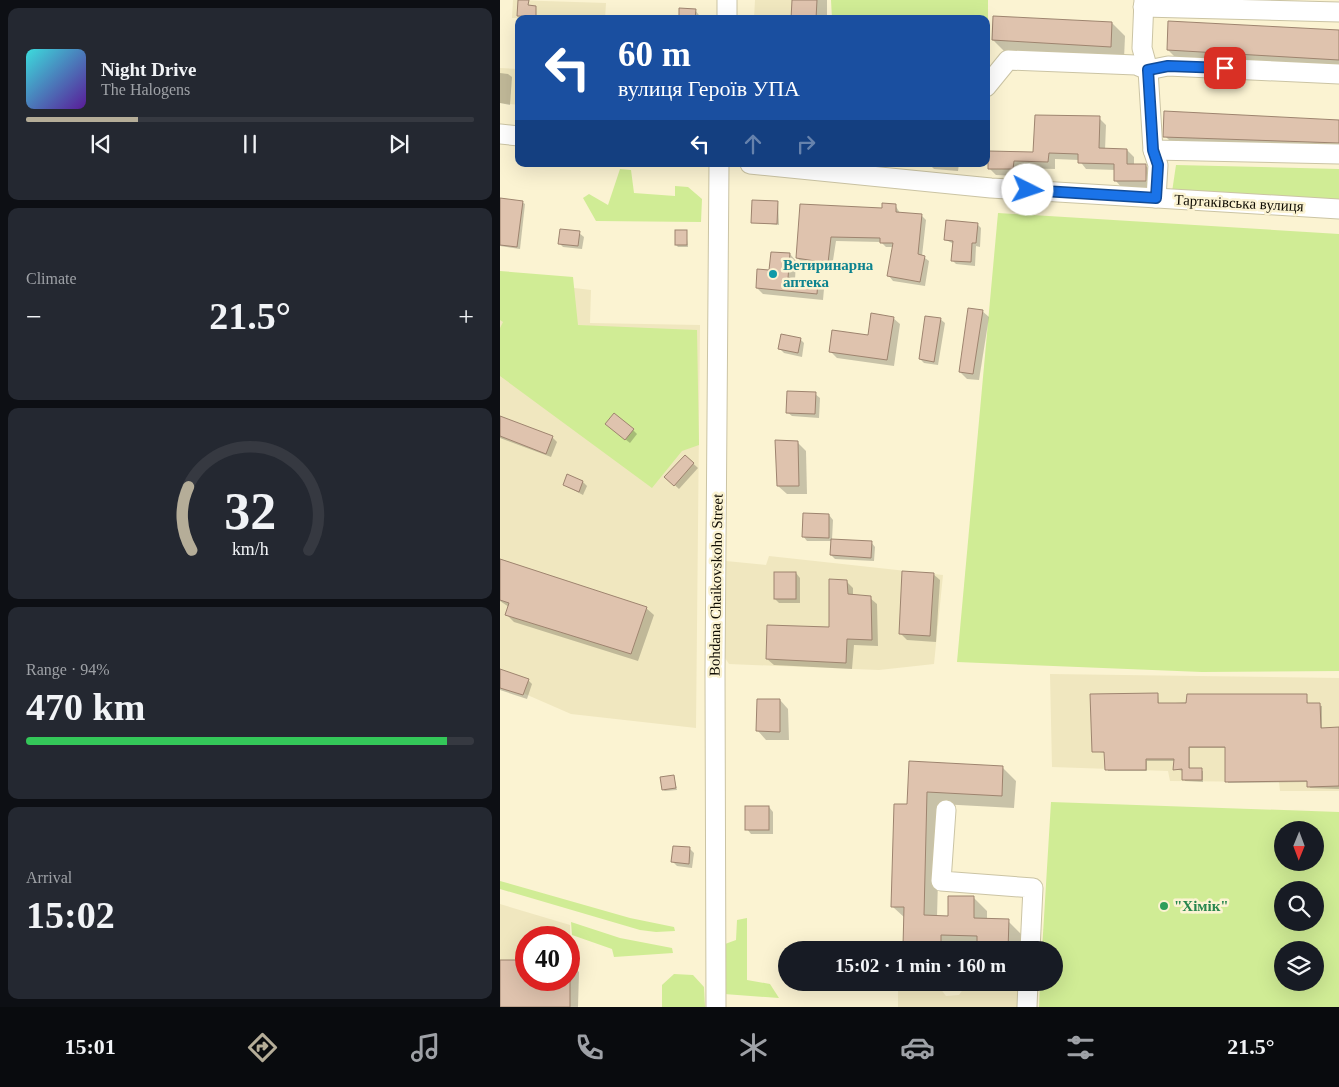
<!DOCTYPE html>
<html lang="en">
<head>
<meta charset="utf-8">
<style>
	body { margin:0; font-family:"Times New Roman",serif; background:#242831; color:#f1f3f6; height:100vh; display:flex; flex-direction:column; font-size:19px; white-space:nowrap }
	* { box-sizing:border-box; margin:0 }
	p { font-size:16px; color:#9ea1a6 }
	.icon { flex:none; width:28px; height:28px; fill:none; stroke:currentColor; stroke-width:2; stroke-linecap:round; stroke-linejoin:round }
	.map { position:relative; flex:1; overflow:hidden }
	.side { display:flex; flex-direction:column; gap:8px; padding:8px; background:#0d0f14; width:500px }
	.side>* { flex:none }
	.guide { position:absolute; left:15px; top:15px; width:475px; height:152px; border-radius:10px; box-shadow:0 5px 20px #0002; background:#1a4fa0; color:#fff; overflow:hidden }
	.needle { width:32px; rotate:181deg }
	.controls { position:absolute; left:774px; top:821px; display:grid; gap:10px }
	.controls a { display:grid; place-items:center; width:50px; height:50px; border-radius:50%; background:#171b24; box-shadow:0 5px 20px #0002; font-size:25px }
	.speed { position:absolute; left:15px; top:926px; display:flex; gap:10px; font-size:25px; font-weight:700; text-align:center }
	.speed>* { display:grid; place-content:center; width:65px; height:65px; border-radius:50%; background:#171b24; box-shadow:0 5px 20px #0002; line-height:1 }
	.speed .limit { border:8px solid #d22; background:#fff; color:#111 }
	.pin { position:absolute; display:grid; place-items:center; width:42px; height:42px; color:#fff; margin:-21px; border-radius:10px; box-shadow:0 2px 8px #0006 }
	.me { position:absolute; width:55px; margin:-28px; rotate:94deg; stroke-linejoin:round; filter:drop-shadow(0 0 4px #0008) }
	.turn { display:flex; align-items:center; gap:18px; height:105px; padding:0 20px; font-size:22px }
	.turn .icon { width:65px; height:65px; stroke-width:2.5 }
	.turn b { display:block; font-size:35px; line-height:42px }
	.lanes { display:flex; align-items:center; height:48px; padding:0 20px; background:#0003; justify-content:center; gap:25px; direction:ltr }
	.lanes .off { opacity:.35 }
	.big { font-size:38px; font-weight:800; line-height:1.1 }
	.side .widget { flex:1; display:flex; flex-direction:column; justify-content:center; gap:8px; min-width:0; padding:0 18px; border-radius:10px; background:#242831 }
	.side .dial { align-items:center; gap:0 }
	.dial svg { height:130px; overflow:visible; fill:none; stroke:#363941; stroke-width:7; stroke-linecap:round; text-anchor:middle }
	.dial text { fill:#f1f3f6; stroke:none }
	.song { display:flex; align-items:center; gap:15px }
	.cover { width:60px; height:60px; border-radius:8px; background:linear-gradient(135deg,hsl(180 70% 55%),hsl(270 70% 35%)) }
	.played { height:5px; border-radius:2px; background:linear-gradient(90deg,#b5ad98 25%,#363941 25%) }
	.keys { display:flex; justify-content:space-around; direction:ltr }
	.heat { display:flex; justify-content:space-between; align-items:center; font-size:28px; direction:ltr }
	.charge { height:8px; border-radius:4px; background:linear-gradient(90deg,#34c759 94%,#363941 0) }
	.trip { position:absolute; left:278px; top:941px; width:285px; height:50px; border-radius:25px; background:#171b24; box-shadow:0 5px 20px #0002; font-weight:800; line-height:50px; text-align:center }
	.tab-bar { display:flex; height:80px; justify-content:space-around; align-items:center; background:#090b0e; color:#9ea1a6 }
	.tab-bar .icon { width:35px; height:35px }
	.tab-bar .active { color:#b5ad98 }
	.tab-bar b { font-size:22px; color:#f1f3f6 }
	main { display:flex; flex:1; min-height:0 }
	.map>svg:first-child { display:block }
	.built { fill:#f0e7bf; fill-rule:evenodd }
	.green { fill:#d0ec95; fill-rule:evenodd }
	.shadow { fill:#0003 }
	.building { fill:#dfc3ae; stroke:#9e846f }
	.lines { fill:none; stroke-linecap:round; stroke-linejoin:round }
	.minor-casing { stroke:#cbc4a4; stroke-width:21 }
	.minor { stroke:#fff; stroke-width:19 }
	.route-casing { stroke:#114b97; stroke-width:12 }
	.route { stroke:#1a73e8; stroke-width:9 }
	.culture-dot { fill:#0f9aa8; stroke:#fbf3d2; stroke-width:2 }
	.leisure-dot { fill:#2e9e5b; stroke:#fbf3d2; stroke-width:2 }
	.labels { text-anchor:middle; stroke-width:5; stroke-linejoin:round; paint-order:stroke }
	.street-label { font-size:15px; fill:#0f0c03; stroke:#fbf3d2 }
	.culture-label { font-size:15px; font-weight:bold; fill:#0d838f; stroke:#fbf3d2; text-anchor:start }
	.leisure-label { font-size:15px; font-weight:bold; fill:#27864d; stroke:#fbf3d2; text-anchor:start }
</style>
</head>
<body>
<main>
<section class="side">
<div class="widget">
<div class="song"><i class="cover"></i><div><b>Night Drive</b><p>The Halogens</p></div></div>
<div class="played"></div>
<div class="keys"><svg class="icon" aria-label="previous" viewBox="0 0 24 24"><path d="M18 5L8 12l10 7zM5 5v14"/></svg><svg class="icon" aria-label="pause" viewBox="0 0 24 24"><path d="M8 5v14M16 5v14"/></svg><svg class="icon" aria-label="next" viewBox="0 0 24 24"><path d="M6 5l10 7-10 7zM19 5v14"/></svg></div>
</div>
<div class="widget"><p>Climate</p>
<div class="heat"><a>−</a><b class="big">21.5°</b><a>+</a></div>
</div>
<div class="widget dial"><svg viewBox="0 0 100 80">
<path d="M14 69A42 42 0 1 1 86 69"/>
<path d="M14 69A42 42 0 0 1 12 30" stroke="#b5ad98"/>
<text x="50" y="56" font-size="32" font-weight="700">32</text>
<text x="50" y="72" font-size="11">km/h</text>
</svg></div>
<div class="widget"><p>Range · 94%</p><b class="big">470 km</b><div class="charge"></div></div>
<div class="widget"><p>Arrival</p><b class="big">15:02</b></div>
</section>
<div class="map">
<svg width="839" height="1007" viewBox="0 0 839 1007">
	<rect width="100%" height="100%" fill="#fbf3d2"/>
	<g class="built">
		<polygon points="13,0 106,3 105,19 12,18"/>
		<polygon points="255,0 296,0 295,19 254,19"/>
		<polygon points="0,68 19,69 19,105 0,103"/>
		<polygon points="0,279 91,290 90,323 200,325 196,728 71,714 0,683"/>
		<polygon points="269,556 443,575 434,664 379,670 229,664 225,658 226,561 266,565"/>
		<polygon points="550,674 839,678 839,791 780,791 779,782 670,781 668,771 552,767"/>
		<path d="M0,904L70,925V1007H0ZM26,938H69V980H26Z"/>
		<polygon points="402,983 437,984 446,996 459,995 466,985 515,988 519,991 518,1007 398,1007 398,987"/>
	</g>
	<g class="green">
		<polygon points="331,0 488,0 488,24 486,25 486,19 332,19"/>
		<polygon points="676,165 839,169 839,202 672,192"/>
		<polygon points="120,169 131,170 134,193 175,196 175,186 188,187 202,199 201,222 96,221 83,198 89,194 108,205"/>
		<polygon points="498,213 839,234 839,671 702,672 457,662"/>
		<polygon points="0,271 73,277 78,325 197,330 199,445 182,451 152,488 0,376 0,328 3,322 0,320"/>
		<path d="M551,802L839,812V1007H539L540,983L554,982V950H542ZM782,830H815V862H782ZM782,890H815V922H782ZM782,950H815V982H782Z"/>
		<polygon points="0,881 130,918 174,927 175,931 156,932 140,930 0,889"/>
		<polygon points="247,918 247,980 270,984 279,998 224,994 225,944 236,940 237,920"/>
		<polygon points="71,922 120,938 172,948 173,953 114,957 112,949 72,935"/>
		<polygon points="174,974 193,975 204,987 205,1007 162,1007 162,985"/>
	</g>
	<g class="shadow">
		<polygon points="293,0 327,0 327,19 292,19"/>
		<polygon points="195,10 202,19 180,19"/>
		<polygon points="40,17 51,17 53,19 40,19"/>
		<polygon points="612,23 625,36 624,59 506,53 493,40"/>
		<polygon points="839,32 839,72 681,63 668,50"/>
		<polygon points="0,73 8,74 12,77 10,105 0,103"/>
		<polygon points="599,118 606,125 605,150 627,150 634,157 634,165 645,165 652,172 652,188 622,188 616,181 616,170 586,169 579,160 555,159 555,169 520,168 520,176 496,175 489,168 535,153"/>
		<polygon points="839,121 839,155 678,149 665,136"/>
		<polygon points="429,164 459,164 458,171 434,169"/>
		<polygon points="0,199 22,202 25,204 20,249 0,246"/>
		<polygon points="278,202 279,225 252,222"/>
		<polygon points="301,205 383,209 395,205 400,213 422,216 426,220 422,256 429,261 425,286 393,281 389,276 394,247 386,247 381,242 336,241 332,267 302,262 297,258"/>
		<polygon points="477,224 481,228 480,247 476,246 475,266 456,264 452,260 454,244 446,240"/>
		<polygon points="186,231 188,247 178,247 176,245"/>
		<polygon points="79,233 84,237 82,249 63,247 59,243"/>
		<polygon points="290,254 296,261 295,280 317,282 324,289 323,300 263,294 257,288 271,271"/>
		<polygon points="482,311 489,317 479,380 467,379 460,372"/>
		<polygon points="393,318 400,324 394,366 337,358 330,351 369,336"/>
		<polygon points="440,319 445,323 438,365 424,363 420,359"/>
		<polygon points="300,339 304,343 302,357 284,353 280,349"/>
		<polygon points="315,394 320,398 319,418 292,416 287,412"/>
		<polygon points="0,417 52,437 57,442 51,457 0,438"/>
		<polygon points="111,428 133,430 137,434 130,443"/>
		<polygon points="297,442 306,451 307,494 287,494 278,486"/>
		<polygon points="185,456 198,468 179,489 166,477"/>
		<polygon points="83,482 87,486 83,495 64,485"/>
		<polygon points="329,515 333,520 332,540 371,542 375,547 374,561 335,559 331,555 332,541 307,541 303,536"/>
		<polygon points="0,559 146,608 154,615 138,661 14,622 6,614 9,607 0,601"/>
		<polygon points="296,573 300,578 300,603 279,603 275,599"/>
		<polygon points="433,574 440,580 436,642 407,640 400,633"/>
		<polygon points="346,581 353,588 353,596 370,598 377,604 378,646 354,645 352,669 274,665 267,659 330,628"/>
		<polygon points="0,670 28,680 32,684 27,699 0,690"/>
		<polygon points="658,694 659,704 806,695 808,704 822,706 822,729 839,728 839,789 810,788 808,782 728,783 726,748 690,748 690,769 703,771 703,782 685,781 683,771 675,769 675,761 647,761 647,771 608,771 606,753 593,751"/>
		<polygon points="280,700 288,709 289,740 266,740 258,731"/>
		<polygon points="410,762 503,768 516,781 514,808 440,804 437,917 449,917 474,898 487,911 487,920 508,921 521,934 521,950 454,948 454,950 408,950 404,946 405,918 393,907 408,806"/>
		<polygon points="174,776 177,790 165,791 163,790"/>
		<polygon points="269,807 273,812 273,834 251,834 247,829"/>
		<polygon points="190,849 194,853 192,868 177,866 173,862"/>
		<polygon points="326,942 348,942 355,950 325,950"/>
		<polygon points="0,961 26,962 26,980 69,980 70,963 79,972 78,1007 0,1007"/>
		<polygon points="354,982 354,990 332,989 325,983"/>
	</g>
	<g class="building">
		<polygon points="18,0 29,0 28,5 36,6 36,17 17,16"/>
		<polygon points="292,0 317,0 316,19 291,19"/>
		<polygon points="179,8 196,9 195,19 179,19"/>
		<polygon points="493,16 612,22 611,47 492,40"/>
		<polygon points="668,21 839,30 839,60 667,50"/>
		<polygon points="664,111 839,120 839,143 663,137"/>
		<polygon points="535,115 600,116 599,148 627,149 627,164 646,164 646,181 614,181 614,164 578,163 578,154 549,153 548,162 514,161 513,169 488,169 488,151 533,152"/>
		<polygon points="0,198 23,201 17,247 0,245"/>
		<polygon points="252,200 278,201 277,224 251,223"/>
		<polygon points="382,203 396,204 396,212 422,214 418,254 425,256 420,282 387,276 393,243 380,243 380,238 331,237 328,263 296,258 300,204 382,208"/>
		<polygon points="446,220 478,223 476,243 472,243 471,262 451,261 453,241 444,240"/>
		<polygon points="60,229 80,231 78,246 58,244"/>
		<rect x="175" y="230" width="12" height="15"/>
		<polygon points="271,252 290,253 288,278 318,281 317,294 256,288 257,269 269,270"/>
		<polygon points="468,308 483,310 473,374 459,372"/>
		<polygon points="371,313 394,317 387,360 329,352 332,330 368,335"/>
		<polygon points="425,316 441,318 434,362 419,359"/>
		<polygon points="281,334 301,338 298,353 278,349"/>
		<polygon points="287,391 316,392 315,414 286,413"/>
		<polygon points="114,413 134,429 125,440 105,424"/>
		<polygon points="0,416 53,436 46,454 0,436"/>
		<polygon points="275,440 298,441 299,486 277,486"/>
		<polygon points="185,455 194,463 174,486 164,477"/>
		<polygon points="67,474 83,481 79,492 63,485"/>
		<polygon points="303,513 329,514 329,538 302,537"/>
		<polygon points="331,539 372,541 371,558 330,555"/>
		<polygon points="0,559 147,607 131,654 5,615 9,603 0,600"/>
		<polygon points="402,571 434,573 430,636 399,634"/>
		<rect x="274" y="572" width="22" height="27"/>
		<polygon points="329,579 347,580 348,594 371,596 372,640 347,639 346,663 266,659 267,625 329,627"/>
		<polygon points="0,669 29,679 23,695 0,688"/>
		<polygon points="658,693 658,703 686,703 687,694 807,694 807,703 820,703 821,728 839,727 839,786 807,787 807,781 725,782 725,747 689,747 689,768 702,768 702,780 682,780 682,769 673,770 674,759 646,759 646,770 605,770 604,752 592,752 590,694"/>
		<polygon points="257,699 280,699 280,732 256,731"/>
		<polygon points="409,761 503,766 502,796 427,792 424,915 448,916 448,896 474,896 474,918 509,919 508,950 477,950 477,936 441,935 441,947 403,946 404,907 391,907 394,804 407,804"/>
		<polygon points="174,775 176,788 162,790 160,777"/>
		<rect x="245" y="806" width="24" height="24"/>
		<polygon points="173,846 190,847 189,864 171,862"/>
		<polygon points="0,960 26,960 26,980 70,980 70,1007 0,1007"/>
	</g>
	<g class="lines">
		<defs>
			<g id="minor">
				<polyline points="644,0 642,48 648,70 653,150 658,165 656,198"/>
				<polyline points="643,7 839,12"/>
				<polyline points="227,19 227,0"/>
				<polyline points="486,87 508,60 636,65 648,70 668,66 839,74"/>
				<polyline points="0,134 19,136"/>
				<polyline points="653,150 839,154"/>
				<polyline points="250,164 491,188 839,209"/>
				<polyline points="446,810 441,881 533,888 530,950"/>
				<polyline points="216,1007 215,672 219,164"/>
				<polyline points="527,1007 528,982"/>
			</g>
		</defs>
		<use href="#minor" class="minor-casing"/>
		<use href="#minor" class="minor"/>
	</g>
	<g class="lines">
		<defs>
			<polyline id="route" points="528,190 656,198 658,165 653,150 648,70 668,66 725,68"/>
		</defs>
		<use href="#route" class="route-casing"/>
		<use href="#route" class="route"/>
	</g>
	<circle class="culture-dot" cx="273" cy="274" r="5"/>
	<circle class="leisure-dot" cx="664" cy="906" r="5"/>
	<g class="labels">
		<g class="street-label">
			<text transform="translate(739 203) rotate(3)" y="5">Тартаківська вулиця</text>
			<text transform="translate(216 585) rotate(-89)" y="5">Bohdana Chaikovskoho Street</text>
		</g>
		<g class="culture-label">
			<text x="283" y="270">Ветиринарна<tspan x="283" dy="17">аптека</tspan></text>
		</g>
		<g class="leisure-label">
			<text x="674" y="911">"Хімік"</text>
		</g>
	</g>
</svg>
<div class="controls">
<a><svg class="needle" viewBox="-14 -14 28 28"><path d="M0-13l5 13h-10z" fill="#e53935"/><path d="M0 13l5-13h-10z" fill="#9ea1a6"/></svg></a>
<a><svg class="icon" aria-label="search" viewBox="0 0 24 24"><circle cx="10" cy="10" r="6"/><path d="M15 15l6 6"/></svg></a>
<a><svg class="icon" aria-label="layers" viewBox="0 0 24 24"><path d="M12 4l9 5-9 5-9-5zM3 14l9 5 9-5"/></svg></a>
</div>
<div class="speed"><div class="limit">40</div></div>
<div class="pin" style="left:725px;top:68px;background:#d93025"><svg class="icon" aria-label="arrive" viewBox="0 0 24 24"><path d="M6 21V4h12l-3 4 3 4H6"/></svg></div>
<svg class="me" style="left:528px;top:190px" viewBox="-20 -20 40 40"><circle r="19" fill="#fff"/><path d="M0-13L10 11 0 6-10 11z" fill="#1a73e8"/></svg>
<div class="trip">15:02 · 1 min · 160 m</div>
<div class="guide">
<div class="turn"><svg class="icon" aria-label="left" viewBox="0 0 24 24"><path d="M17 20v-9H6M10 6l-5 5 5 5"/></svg><div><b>60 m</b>вулиця Героїв УПА</div></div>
<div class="lanes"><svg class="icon" aria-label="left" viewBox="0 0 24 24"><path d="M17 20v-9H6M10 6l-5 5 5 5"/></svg><svg class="icon off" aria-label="ahead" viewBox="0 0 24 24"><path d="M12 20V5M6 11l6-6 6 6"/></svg><svg class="icon off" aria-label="right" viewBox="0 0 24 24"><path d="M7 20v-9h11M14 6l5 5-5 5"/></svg></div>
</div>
</div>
</main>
<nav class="tab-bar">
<b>15:01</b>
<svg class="icon active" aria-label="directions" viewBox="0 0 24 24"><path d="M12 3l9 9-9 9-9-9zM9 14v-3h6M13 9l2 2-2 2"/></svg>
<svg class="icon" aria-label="music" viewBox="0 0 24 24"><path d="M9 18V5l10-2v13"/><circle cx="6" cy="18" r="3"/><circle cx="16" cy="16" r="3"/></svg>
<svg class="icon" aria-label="phone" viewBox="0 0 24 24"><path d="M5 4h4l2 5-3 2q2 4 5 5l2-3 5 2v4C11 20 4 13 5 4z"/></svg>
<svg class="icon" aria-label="climate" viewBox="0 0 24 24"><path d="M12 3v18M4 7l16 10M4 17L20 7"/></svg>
<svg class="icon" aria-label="car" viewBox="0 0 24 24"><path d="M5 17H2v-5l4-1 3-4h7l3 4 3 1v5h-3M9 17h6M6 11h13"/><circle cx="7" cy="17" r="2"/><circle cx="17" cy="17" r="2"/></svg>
<svg class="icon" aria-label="filters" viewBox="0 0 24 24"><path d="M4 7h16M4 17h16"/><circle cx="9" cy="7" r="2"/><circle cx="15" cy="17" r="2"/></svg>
<b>21.5°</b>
</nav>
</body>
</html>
